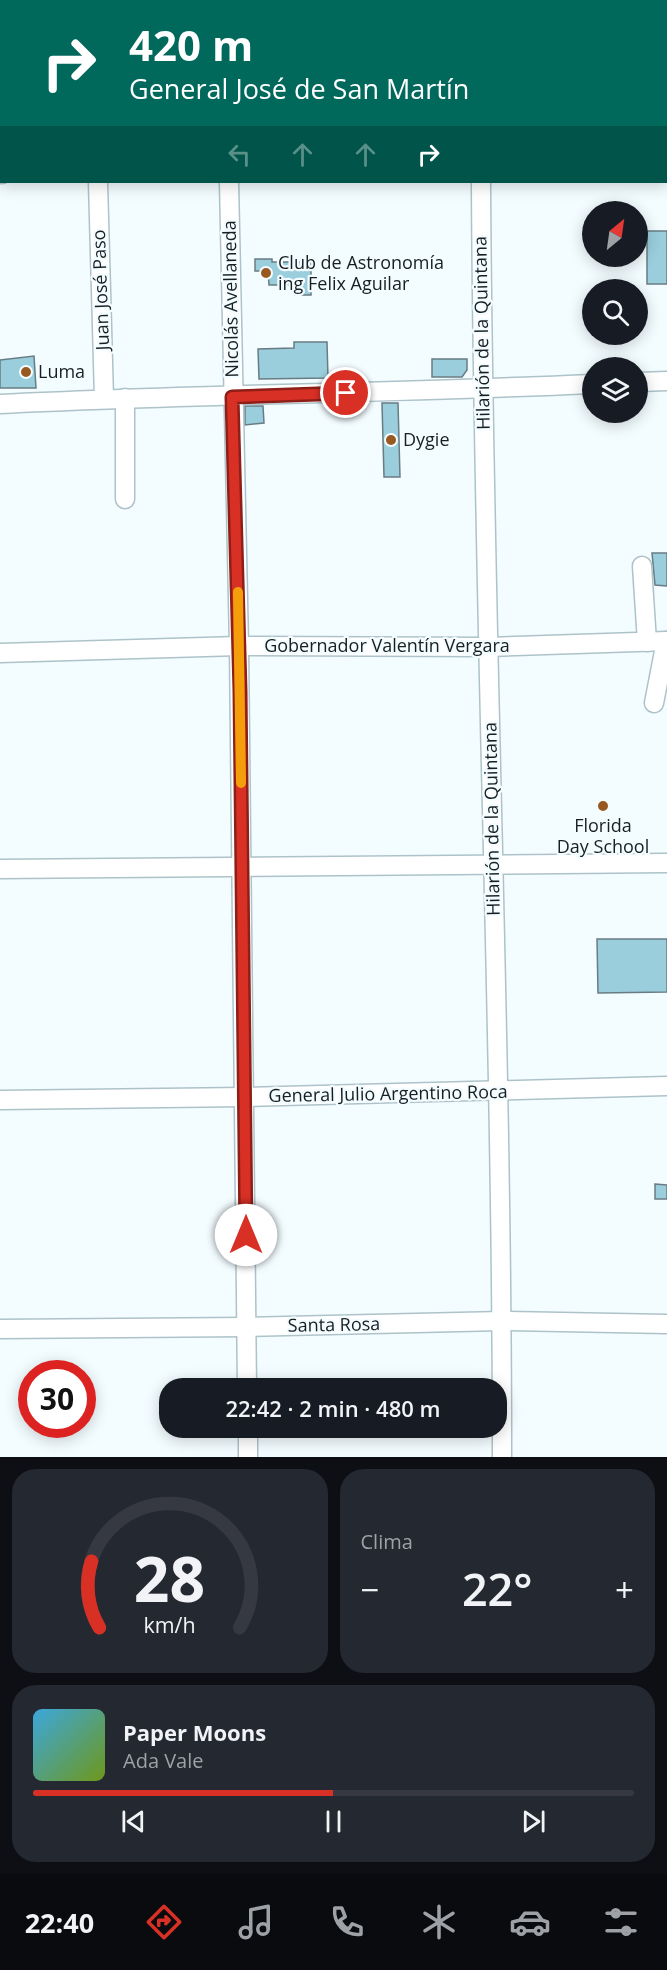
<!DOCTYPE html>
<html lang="es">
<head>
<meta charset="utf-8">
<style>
	body { margin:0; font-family:"Open Sans",sans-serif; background:#242831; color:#f1f3f6; height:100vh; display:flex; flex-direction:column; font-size:22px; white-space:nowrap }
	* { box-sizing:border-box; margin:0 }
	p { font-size:20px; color:#9ea1a6 }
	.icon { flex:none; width:33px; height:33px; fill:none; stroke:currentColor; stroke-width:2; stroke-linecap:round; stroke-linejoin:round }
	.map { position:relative; height:1457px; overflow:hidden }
	.sheet { display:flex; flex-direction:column; gap:12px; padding:12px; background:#0d0f14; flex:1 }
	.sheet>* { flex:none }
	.top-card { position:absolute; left:0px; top:0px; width:668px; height:183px; box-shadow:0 3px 15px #0003; background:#00695c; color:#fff; overflow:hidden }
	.needle { width:39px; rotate:29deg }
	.buttons { position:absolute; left:582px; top:201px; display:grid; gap:12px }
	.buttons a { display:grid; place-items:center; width:66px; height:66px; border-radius:50%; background:#171b24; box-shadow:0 3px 15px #0003; font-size:30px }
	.speed { position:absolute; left:18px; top:1360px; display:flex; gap:12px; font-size:30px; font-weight:700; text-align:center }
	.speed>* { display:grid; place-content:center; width:78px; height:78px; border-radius:50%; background:#171b24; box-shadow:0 3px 15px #0003; line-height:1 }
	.speed .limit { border:9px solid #d22; background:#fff; color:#111 }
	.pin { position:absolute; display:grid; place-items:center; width:51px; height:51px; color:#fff; margin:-26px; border:3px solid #fff; border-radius:50%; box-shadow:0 2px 6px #0007 }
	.me { position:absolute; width:66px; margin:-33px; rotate:0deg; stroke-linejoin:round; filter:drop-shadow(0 0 4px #0008) }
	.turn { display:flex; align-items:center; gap:21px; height:126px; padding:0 30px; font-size:27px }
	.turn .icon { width:78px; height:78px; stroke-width:2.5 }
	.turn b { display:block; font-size:42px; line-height:51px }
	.lanes { display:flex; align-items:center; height:57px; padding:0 30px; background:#0003; justify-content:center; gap:30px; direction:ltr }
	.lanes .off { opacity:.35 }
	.big { font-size:45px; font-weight:600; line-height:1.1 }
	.sheet .card { flex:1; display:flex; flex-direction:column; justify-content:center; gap:9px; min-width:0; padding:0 21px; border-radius:24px; background:#242831 }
	.sheet .dial { align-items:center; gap:0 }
	.dial svg { height:156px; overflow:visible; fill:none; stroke:#363941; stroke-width:7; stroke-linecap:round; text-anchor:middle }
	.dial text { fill:#f1f3f6; stroke:none }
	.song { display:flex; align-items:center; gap:18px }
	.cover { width:72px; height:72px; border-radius:9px; background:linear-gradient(135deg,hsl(200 70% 55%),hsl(80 70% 35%)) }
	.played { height:6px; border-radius:3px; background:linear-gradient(90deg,#d93025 50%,#363941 50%) }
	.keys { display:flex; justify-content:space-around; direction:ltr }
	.heat { display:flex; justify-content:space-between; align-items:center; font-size:33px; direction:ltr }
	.sheet .tiles { flex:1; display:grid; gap:12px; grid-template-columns:1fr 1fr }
	.card:last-child { grid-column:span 2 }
	.trip { position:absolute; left:159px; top:1378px; width:348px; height:60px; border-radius:24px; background:#171b24; box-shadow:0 3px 15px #0003; font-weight:600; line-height:60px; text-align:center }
	.tab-bar { display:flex; height:96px; justify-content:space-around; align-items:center; background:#090b0e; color:#9ea1a6 }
	.tab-bar .icon { width:42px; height:42px }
	.tab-bar .current { color:#d93025 }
	.tab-bar b { font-size:27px; color:#f1f3f6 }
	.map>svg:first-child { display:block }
	.building { fill:#9acedd; stroke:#687c83; stroke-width:1.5 }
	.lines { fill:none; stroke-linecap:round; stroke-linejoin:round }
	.minor-casing { stroke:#adc3c9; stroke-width:21 }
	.minor { stroke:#fff; stroke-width:18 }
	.route-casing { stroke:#8d1f18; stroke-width:15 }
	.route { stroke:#d93025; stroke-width:10 }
	.slow { stroke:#f59e0b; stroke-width:10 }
	.poi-dot { fill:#985920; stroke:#f3fcff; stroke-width:2 }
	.labels { text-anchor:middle; stroke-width:4.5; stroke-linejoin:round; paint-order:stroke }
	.poi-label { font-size:18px; fill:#171f22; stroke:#f3fcff; text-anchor:start }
	.street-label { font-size:18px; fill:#171f22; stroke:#f3fcff }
</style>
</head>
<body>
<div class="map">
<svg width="667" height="1457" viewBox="0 0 667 1457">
	<rect width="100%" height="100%" fill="#f3fcff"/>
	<g class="building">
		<rect x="647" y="231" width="20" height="53"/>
		<polygon points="255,259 272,259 272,262 311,262 311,295 295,295 295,285 269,285 268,271 255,271"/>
		<polygon points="294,342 327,342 328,378 259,379 258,349 294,348"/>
		<polygon points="34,356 36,388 0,388 0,360"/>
		<polygon points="432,359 467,359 467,370 462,377 432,377"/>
		<polygon points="382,403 398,403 400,477 384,477"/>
		<polygon points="245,406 263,406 264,423 245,425"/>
		<polygon points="652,553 667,553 667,586 655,585"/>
		<polygon points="597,939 667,939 667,992 598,993"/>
		<polygon points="655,1184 667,1185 667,1199 655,1199"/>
	</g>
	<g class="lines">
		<defs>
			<g id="minor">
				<polyline points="225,0 225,2"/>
				<polyline points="481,0 481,2"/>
				<polyline points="613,0 614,2"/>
				<polyline points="650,2 651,0"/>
				<polyline points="666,152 667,152"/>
				<polyline points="0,174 2,174"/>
				<polyline points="98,182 104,399"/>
				<polyline points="229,182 239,646 247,1389"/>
				<path d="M481,182C483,607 502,1032 502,1457"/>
				<polyline points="638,382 667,381"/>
				<path d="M0,404C197,394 395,393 592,384"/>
				<polyline points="125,499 125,398"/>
				<polyline points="642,566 647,642"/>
				<polyline points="0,653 239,646 488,647 667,641"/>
				<polyline points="654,703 666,641"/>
				<polyline points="0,869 667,863"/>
				<polyline points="0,1100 244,1097 667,1086"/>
				<polyline points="0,1329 246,1327 502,1321 667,1324"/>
				<polyline points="248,1428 248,1457"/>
			</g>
		</defs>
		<use href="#minor" class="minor-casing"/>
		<use href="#minor" class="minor"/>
	</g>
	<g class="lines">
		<defs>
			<polyline id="route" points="246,1235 240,691 232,397 346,393"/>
		</defs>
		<use href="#route" class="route-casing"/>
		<use href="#route" class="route"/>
		<polyline class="slow" points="238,592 241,783"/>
	</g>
	<g class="poi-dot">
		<circle cx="266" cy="273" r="6"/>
		<circle cx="26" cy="372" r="6"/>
		<circle cx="391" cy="440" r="6"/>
		<circle cx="603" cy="806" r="6"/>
	</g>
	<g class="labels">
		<g class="poi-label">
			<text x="278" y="269">Club de Astronomía<tspan x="278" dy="21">ing Felix Aguilar</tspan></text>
			<text x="38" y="378">Luma</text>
			<text x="403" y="446">Dygie</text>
			<text x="603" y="832" text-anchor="middle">Florida<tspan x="603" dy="21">Day School</tspan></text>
		</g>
		<g class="street-label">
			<text transform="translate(101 290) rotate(-92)" y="6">Juan José Paso</text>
			<text transform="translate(231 299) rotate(-91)" y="6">Nicolás Avellaneda</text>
			<text transform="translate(482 333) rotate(-91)" y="6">Hilarión de la Quintana</text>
			<text x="387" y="652">Gobernador Valentín Vergara</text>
			<text transform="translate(492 819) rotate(-91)" y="6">Hilarión de la Quintana</text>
			<text transform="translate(388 1094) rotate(-1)" y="6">General Julio Argentino Roca</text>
			<text transform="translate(334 1325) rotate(-1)" y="6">Santa Rosa</text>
		</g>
	</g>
</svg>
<div class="buttons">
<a><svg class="needle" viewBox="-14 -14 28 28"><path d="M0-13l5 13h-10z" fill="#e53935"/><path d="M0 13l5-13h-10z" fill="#9ea1a6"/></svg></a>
<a><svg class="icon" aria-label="search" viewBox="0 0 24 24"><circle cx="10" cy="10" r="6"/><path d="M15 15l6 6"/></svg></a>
<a><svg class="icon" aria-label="layers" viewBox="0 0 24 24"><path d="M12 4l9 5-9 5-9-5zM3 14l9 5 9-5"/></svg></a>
</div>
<div class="speed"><div class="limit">30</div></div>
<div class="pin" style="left:346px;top:393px;background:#d93025"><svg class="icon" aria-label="arrive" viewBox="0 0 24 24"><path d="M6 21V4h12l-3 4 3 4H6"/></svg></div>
<svg class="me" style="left:246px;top:1235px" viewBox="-20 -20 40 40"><circle r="19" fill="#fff"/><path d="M0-13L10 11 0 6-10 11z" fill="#d93025"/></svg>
<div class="trip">22:42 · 2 min · 480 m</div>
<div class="top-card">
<div class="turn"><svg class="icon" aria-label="right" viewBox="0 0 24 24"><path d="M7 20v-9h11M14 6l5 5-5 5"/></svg><div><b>420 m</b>General José de San Martín</div></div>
<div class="lanes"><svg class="icon off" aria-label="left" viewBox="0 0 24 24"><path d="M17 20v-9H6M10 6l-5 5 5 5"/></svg><svg class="icon off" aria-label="ahead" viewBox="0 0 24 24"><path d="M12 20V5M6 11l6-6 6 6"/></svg><svg class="icon off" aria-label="ahead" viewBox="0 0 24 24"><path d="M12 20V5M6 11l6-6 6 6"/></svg><svg class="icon" aria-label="right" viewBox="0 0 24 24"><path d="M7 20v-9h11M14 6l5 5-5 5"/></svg></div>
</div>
</div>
<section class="sheet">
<div class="tiles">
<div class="card dial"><svg viewBox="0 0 100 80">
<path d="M14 69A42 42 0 1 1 86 69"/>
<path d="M14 69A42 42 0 0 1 10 35" stroke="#d93025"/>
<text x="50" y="56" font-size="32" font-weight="700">28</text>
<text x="50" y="72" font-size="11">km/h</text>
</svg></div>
<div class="card"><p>Clima</p>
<div class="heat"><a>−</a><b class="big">22°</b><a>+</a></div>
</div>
<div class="card">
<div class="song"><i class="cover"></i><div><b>Paper Moons</b><p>Ada Vale</p></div></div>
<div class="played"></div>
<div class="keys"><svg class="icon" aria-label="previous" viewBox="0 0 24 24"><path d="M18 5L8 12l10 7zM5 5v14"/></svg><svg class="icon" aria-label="pause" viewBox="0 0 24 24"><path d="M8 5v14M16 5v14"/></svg><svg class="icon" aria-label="next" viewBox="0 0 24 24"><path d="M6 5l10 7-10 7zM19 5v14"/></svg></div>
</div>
</div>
</section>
<nav class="tab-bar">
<b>22:40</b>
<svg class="icon current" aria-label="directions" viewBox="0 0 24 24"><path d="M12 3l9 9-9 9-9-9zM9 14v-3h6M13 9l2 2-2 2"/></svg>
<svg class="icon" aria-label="music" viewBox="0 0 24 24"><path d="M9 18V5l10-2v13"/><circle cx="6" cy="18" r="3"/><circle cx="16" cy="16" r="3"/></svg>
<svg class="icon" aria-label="phone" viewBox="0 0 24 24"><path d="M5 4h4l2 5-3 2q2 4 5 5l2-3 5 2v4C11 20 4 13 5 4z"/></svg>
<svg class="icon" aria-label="climate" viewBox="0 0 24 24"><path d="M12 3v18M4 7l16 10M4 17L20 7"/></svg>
<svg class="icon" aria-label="car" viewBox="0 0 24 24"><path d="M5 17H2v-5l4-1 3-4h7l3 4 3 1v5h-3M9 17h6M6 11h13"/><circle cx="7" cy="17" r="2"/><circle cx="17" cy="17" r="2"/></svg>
<svg class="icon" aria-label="filters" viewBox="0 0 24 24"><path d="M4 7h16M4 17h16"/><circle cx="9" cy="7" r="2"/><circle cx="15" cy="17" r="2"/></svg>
</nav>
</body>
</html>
